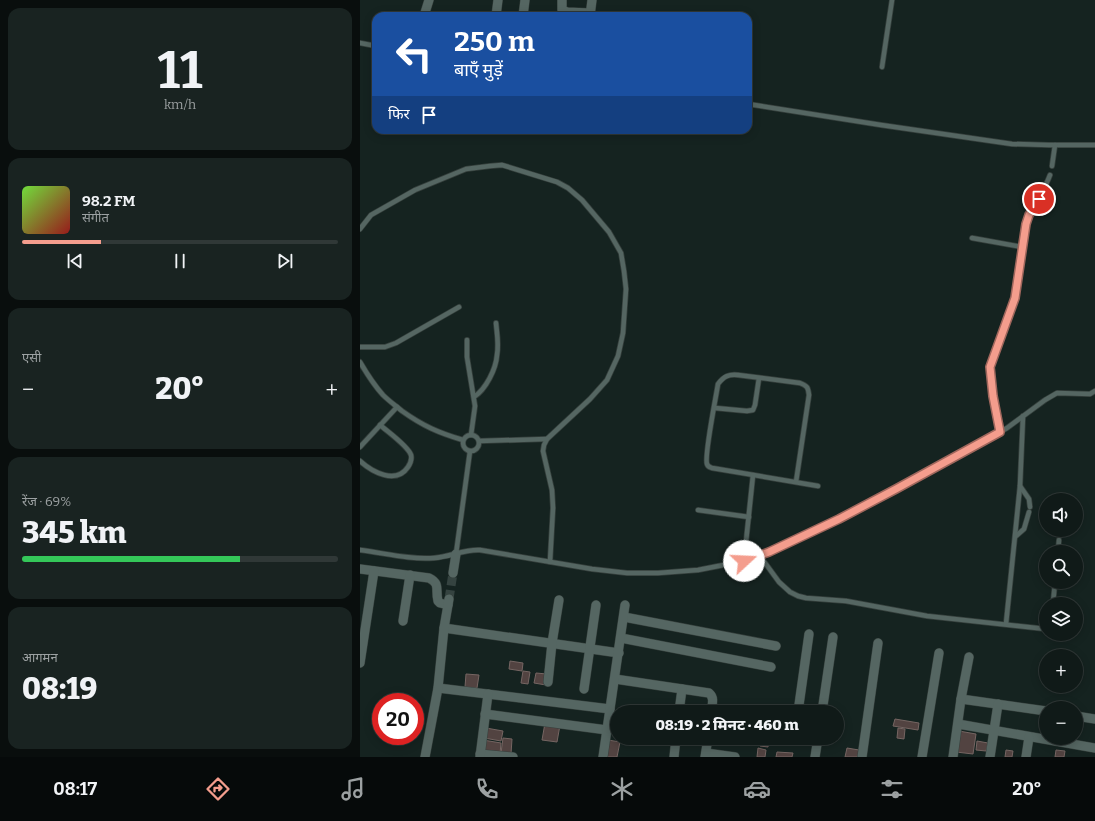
<!DOCTYPE html>
<html lang="hi">
<head>
<meta charset="utf-8">
<style>
	body { margin:0; font-family:Bitter,"Noto Sans Devanagari",serif; background:#192321; color:#f1f3f6; height:100vh; display:flex; flex-direction:column; font-size:15px; white-space:nowrap }
	* { box-sizing:border-box; margin:0 }
	p { font-size:13px; color:#9ca1a2 }
	.icon { flex:none; width:22px; height:22px; fill:none; stroke:currentColor; stroke-width:2; stroke-linecap:round; stroke-linejoin:round }
	.map { position:relative; flex:1; overflow:hidden }
	.sheet { display:flex; flex-direction:column; gap:8px; padding:8px; background:#090e0d; width:360px }
	.sheet>* { flex:none }
	.guide { position:absolute; left:12px; top:12px; width:380px; height:122px; border-radius:12px; box-shadow:0 2px 10px #0003,0 0 0 1px #303837; background:#1a4fa0; color:#fff; overflow:hidden }
	.fabs { position:absolute; left:679px; top:493px; display:grid; gap:8px }
	.fabs a { display:grid; place-items:center; width:44px; height:44px; border-radius:50%; background:#101a18; box-shadow:0 2px 10px #0003,0 0 0 1px #303837; font-size:20px }
	.speed { position:absolute; left:12px; top:693px; display:flex; gap:8px; font-size:20px; font-weight:700; text-align:center }
	.speed>* { display:grid; place-content:center; width:52px; height:52px; border-radius:50%; background:#101a18; box-shadow:0 2px 10px #0003,0 0 0 1px #303837; line-height:1 }
	.speed .limit { border:6px solid #d22; background:#fff; color:#111 }
	.pin { position:absolute; display:grid; place-items:center; width:34px; height:34px; color:#fff; margin:-17px; border:2px solid #fff; border-radius:50%; box-shadow:0 1px 4px #0007 }
	.me { position:absolute; width:44px; margin:-22px; rotate:70deg; stroke-linejoin:round; filter:drop-shadow(0 0 3px #0008) }
	.turn { display:flex; align-items:center; gap:14px; height:84px; padding:0 16px; font-size:18px }
	.turn .icon { width:52px; height:52px; stroke-width:2.5 }
	.turn b { display:block; font-size:28px; line-height:34px }
	.then { display:flex; align-items:center; height:38px; padding:0 16px; background:#0003; gap:8px; font-size:15px }
	.big { font-size:30px; font-weight:800; line-height:1.1 }
	.sheet .tile { flex:1; display:flex; flex-direction:column; justify-content:center; gap:6px; min-width:0; padding:0 14px; border-radius:12px; background:#192321 }
	.sheet .dial { align-items:center; gap:0 }
	.dial b { font-size:52px; line-height:1 }
	.song { display:flex; align-items:center; gap:12px }
	.cover { width:48px; height:48px; border-radius:6px; background:linear-gradient(135deg,hsl(100 70% 55%),hsl(0 70% 35%)) }
	.played { height:4px; border-radius:2px; background:linear-gradient(90deg,#f49d8d 25%,#303837 25%) }
	.keys { display:flex; justify-content:space-around; direction:ltr }
	.heat { display:flex; justify-content:space-between; align-items:center; font-size:22px; direction:ltr }
	.charge { height:6px; border-radius:3px; background:linear-gradient(90deg,#34c759 69%,#303837 0) }
	.trip { position:absolute; left:250px; top:705px; width:234px; height:40px; border-radius:20px; background:#101a18; box-shadow:0 2px 10px #0003,0 0 0 1px #303837; font-weight:800; line-height:40px; text-align:center }
	.menu { display:flex; height:64px; justify-content:space-around; align-items:center; background:#060a0a; color:#9ca1a2 }
	.menu .icon { width:28px; height:28px }
	.menu .selected { color:#f49d8d }
	.menu b { font-size:18px; color:#f1f3f6 }
	main { display:flex; flex:1; min-height:0 }
	.map>svg:first-child { display:block }
	.building { fill:#524341; stroke:#756562 }
	.lines { fill:none; stroke-linecap:round; stroke-linejoin:round }
	.minor-tunnel { stroke:#354340; stroke-width:9; stroke-dasharray:9 4.5; stroke-linecap:butt }
	.service-casing { stroke:#36403d; stroke-width:6 }
	.minor-casing { stroke:#36403d; stroke-width:10 }
	.service { stroke:#556662; stroke-width:4.5 }
	.minor { stroke:#556662; stroke-width:9 }
	.route-casing { stroke:#9f665c; stroke-width:10 }
	.route { stroke:#f49d8d; stroke-width:7 }
</style>
</head>
<body>
<main>
<section class="sheet">
<div class="tile dial"><b>11</b><p>km/h</p></div>
<div class="tile">
<div class="song"><i class="cover"></i><div><b>98.2 FM</b><p>संगीत</p></div></div>
<div class="played"></div>
<div class="keys"><svg class="icon" aria-label="previous" viewBox="0 0 24 24"><path d="M18 5L8 12l10 7zM5 5v14"/></svg><svg class="icon" aria-label="pause" viewBox="0 0 24 24"><path d="M8 5v14M16 5v14"/></svg><svg class="icon" aria-label="next" viewBox="0 0 24 24"><path d="M6 5l10 7-10 7zM19 5v14"/></svg></div>
</div>
<div class="tile"><p>एसी</p>
<div class="heat"><a>−</a><b class="big">20°</b><a>+</a></div>
</div>
<div class="tile"><p>रेंज · 69%</p><b class="big">345 km</b><div class="charge"></div></div>
<div class="tile"><p>आगमन</p><b class="big">08:19</b></div>
</section>
<div class="map">
<svg width="735" height="757" viewBox="0 0 735 757">
	<rect width="100%" height="100%" fill="#152320"/>
	<g class="building">
		<polygon points="150,661 163,663 162,671 149,669"/>
		<polygon points="163,671 170,672 168,684 161,683"/>
		<polygon points="176,673 187,674 186,685 174,683"/>
		<polygon points="106,674 119,675 117,688 105,687"/>
		<polygon points="362,705 379,707 378,712 361,712"/>
		<polygon points="535,719 559,723 558,730 533,726"/>
		<polygon points="185,723 200,725 197,742 182,740"/>
		<polygon points="126,728 143,731 141,741 124,738"/>
		<polygon points="538,728 545,729 544,739 537,738"/>
		<polygon points="599,731 616,734 613,754 596,752"/>
		<polygon points="143,738 152,739 151,754 141,753"/>
		<polygon points="351,738 362,738 361,745 351,743"/>
		<polygon points="384,738 392,738 391,745 383,744"/>
		<polygon points="401,738 409,738 408,747 400,746"/>
		<polygon points="123,740 141,743 140,754 121,750"/>
		<polygon points="248,740 260,742 257,757 245,757"/>
		<polygon points="617,741 628,743 626,751 616,750"/>
		<polygon points="398,748 406,750 405,757 397,757"/>
		<polygon points="487,748 499,750 498,757 485,757"/>
		<polygon points="646,750 653,751 652,757 645,757"/>
		<polygon points="696,750 705,751 704,757 695,757"/>
		<polygon points="417,752 433,753 432,757 416,757"/>
	</g>
	<g class="lines">
		<polyline class="minor-tunnel" points="89,599 93,573"/>
		<defs>
			<g id="service">
				<polyline points="0,43 16,46"/>
				<polyline points="522,67 532,0"/>
				<polyline points="388,104 521,125 652,144 689,145 735,145"/>
				<polyline points="692,166 695,145"/>
				<polyline points="0,229 11,215 55,190 106,169 130,166 142,165 197,182 208,188 222,200 249,232 261,253 264,271 266,289 263,333 258,356 247,380 230,399 187,439 184,445 183,451 192,490 193,508 190,562"/>
				<polyline points="612,238 662,247"/>
				<polyline points="107,340 107,357 115,406 111,435"/>
				<polyline points="0,347 25,347 36,343 99,307"/>
				<path d="M0,362C7,374 14,385 23,395C29,401 36,406 42,411C63,426 79,433 103,440"/>
				<path d="M114,397C126,389 136,369 137,355C139,344 137,334 136,323"/>
				<polyline points="355,408 387,411 393,410 395,405 399,378"/>
				<path d="M640,432L633,396L630,367L655,298L666,224C672,206 684,192 690,175"/>
				<circle cx="111" cy="443" r="8"/>
				<polyline points="119,441 187,439"/>
				<polyline points="0,447 37,407"/>
				<path d="M0,461C12,472 36,485 48,467C50,464 52,459 51,455C48,446 28,432 20,425"/>
				<path d="M436,482L449,395C448,388 448,386 440,383L378,375C369,374 364,376 358,384C356,397 344,456 347,464C348,467 349,467 352,468L458,486"/>
				<polyline points="660,486 669,499 670,507"/>
				<polyline points="338,510 389,517"/>
				<polyline points="656,536 664,529 669,512"/>
				<path d="M0,550C24,553 50,560 74,558C90,557 104,549 120,550L232,569L267,573H298L338,570L384,561L409,552L479,519L622,443L647,428L685,400L697,393L730,394L735,391"/>
				<polyline points="698,552 699,540"/>
				<polyline points="96,554 110,451"/>
				<polyline points="400,556 419,582 430,592 438,596 446,598 486,601 567,616 686,629"/>
				<polyline points="384,561 393,475"/>
				<polyline points="693,604 695,582"/>
				<polyline points="646,624 660,486 663,416"/>
			</g>
			<g id="minor">
				<polyline points="202,0 202,10 207,12 230,13"/>
				<polyline points="64,16 69,0"/>
				<polyline points="136,16 138,0"/>
				<polyline points="163,16 165,0"/>
				<polyline points="230,16 232,0"/>
				<path d="M0,569L69,578C81,584 75,590 78,601L80,603L88,605"/>
				<polyline points="93,573 96,554"/>
				<polyline points="264,617 416,646"/>
				<polyline points="43,621 50,575"/>
				<polyline points="84,628 259,653"/>
				<polyline points="261,638 411,667"/>
				<polyline points="0,663 14,571"/>
				<path d="M255,679L349,693C355,698 352,705 351,712"/>
				<polyline points="188,682 192,643 199,600"/>
				<polyline points="78,688 250,709"/>
				<polyline points="224,689 236,605"/>
				<polyline points="601,699 686,711"/>
				<polyline points="319,712 322,689"/>
				<polyline points="438,712 449,634"/>
				<polyline points="462,712 473,637"/>
				<polyline points="125,714 247,730"/>
				<polyline points="716,716 735,719"/>
				<polyline points="598,724 735,748"/>
				<polyline points="346,753 375,757"/>
				<polyline points="120,754 153,757"/>
				<polyline points="65,757 78,688 84,628 89,599"/>
				<polyline points="120,757 128,694"/>
				<polyline points="243,757 265,605"/>
				<polyline points="314,757 316,738"/>
				<polyline points="345,757 348,738"/>
				<polyline points="455,757 458,738"/>
				<polyline points="502,757 518,643"/>
				<polyline points="562,757 579,653"/>
				<polyline points="593,757 601,699 609,657"/>
				<polyline points="630,757 638,704"/>
				<polyline points="666,757 669,737"/>
			</g>
		</defs>
		<use href="#service" class="service-casing"/>
		<use href="#minor" class="minor-casing"/>
		<use href="#service" class="service"/>
		<use href="#minor" class="minor"/>
	</g>
	<g class="lines">
		<defs>
			<polyline id="route" points="384,561 409,552 479,519 536,489 640,432 633,396 630,367 655,298 666,224 669,215 679,199"/>
		</defs>
		<use href="#route" class="route-casing"/>
		<use href="#route" class="route"/>
	</g>
</svg>
<div class="fabs">
<a><svg class="icon" aria-label="sound" viewBox="0 0 24 24"><path d="M4 9h4l5-4v14l-5-4H4zM17 9q2 3 0 6"/></svg></a>
<a><svg class="icon" aria-label="search" viewBox="0 0 24 24"><circle cx="10" cy="10" r="6"/><path d="M15 15l6 6"/></svg></a>
<a><svg class="icon" aria-label="layers" viewBox="0 0 24 24"><path d="M12 4l9 5-9 5-9-5zM3 14l9 5 9-5"/></svg></a>
<a>+</a>
<a>−</a>
</div>
<div class="speed"><div class="limit">20</div></div>
<div class="pin" style="left:679px;top:199px;background:#d93025"><svg class="icon" aria-label="arrive" viewBox="0 0 24 24"><path d="M6 21V4h12l-3 4 3 4H6"/></svg></div>
<svg class="me" style="left:384px;top:561px" viewBox="-20 -20 40 40"><circle r="19" fill="#fff"/><path d="M0-13L10 11 0 6-10 11z" fill="#f49d8d"/></svg>
<div class="trip">08:19 · 2 मिनट · 460 m</div>
<div class="guide">
<div class="turn"><svg class="icon" aria-label="left" viewBox="0 0 24 24"><path d="M17 20v-9H6M10 6l-5 5 5 5"/></svg><div><b>250 m</b>बाएँ मुड़ें</div></div>
<div class="then">फिर<svg class="icon" aria-label="arrive" viewBox="0 0 24 24"><path d="M6 21V4h12l-3 4 3 4H6"/></svg></div>
</div>
</div>
</main>
<nav class="menu">
<b>08:17</b>
<svg class="icon selected" aria-label="directions" viewBox="0 0 24 24"><path d="M12 3l9 9-9 9-9-9zM9 14v-3h6M13 9l2 2-2 2"/></svg>
<svg class="icon" aria-label="music" viewBox="0 0 24 24"><path d="M9 18V5l10-2v13"/><circle cx="6" cy="18" r="3"/><circle cx="16" cy="16" r="3"/></svg>
<svg class="icon" aria-label="phone" viewBox="0 0 24 24"><path d="M5 4h4l2 5-3 2q2 4 5 5l2-3 5 2v4C11 20 4 13 5 4z"/></svg>
<svg class="icon" aria-label="climate" viewBox="0 0 24 24"><path d="M12 3v18M4 7l16 10M4 17L20 7"/></svg>
<svg class="icon" aria-label="car" viewBox="0 0 24 24"><path d="M5 17H2v-5l4-1 3-4h7l3 4 3 1v5h-3M9 17h6M6 11h13"/><circle cx="7" cy="17" r="2"/><circle cx="17" cy="17" r="2"/></svg>
<svg class="icon" aria-label="filters" viewBox="0 0 24 24"><path d="M4 7h16M4 17h16"/><circle cx="9" cy="7" r="2"/><circle cx="15" cy="17" r="2"/></svg>
<b>20°</b>
</nav>
</body>
</html>
